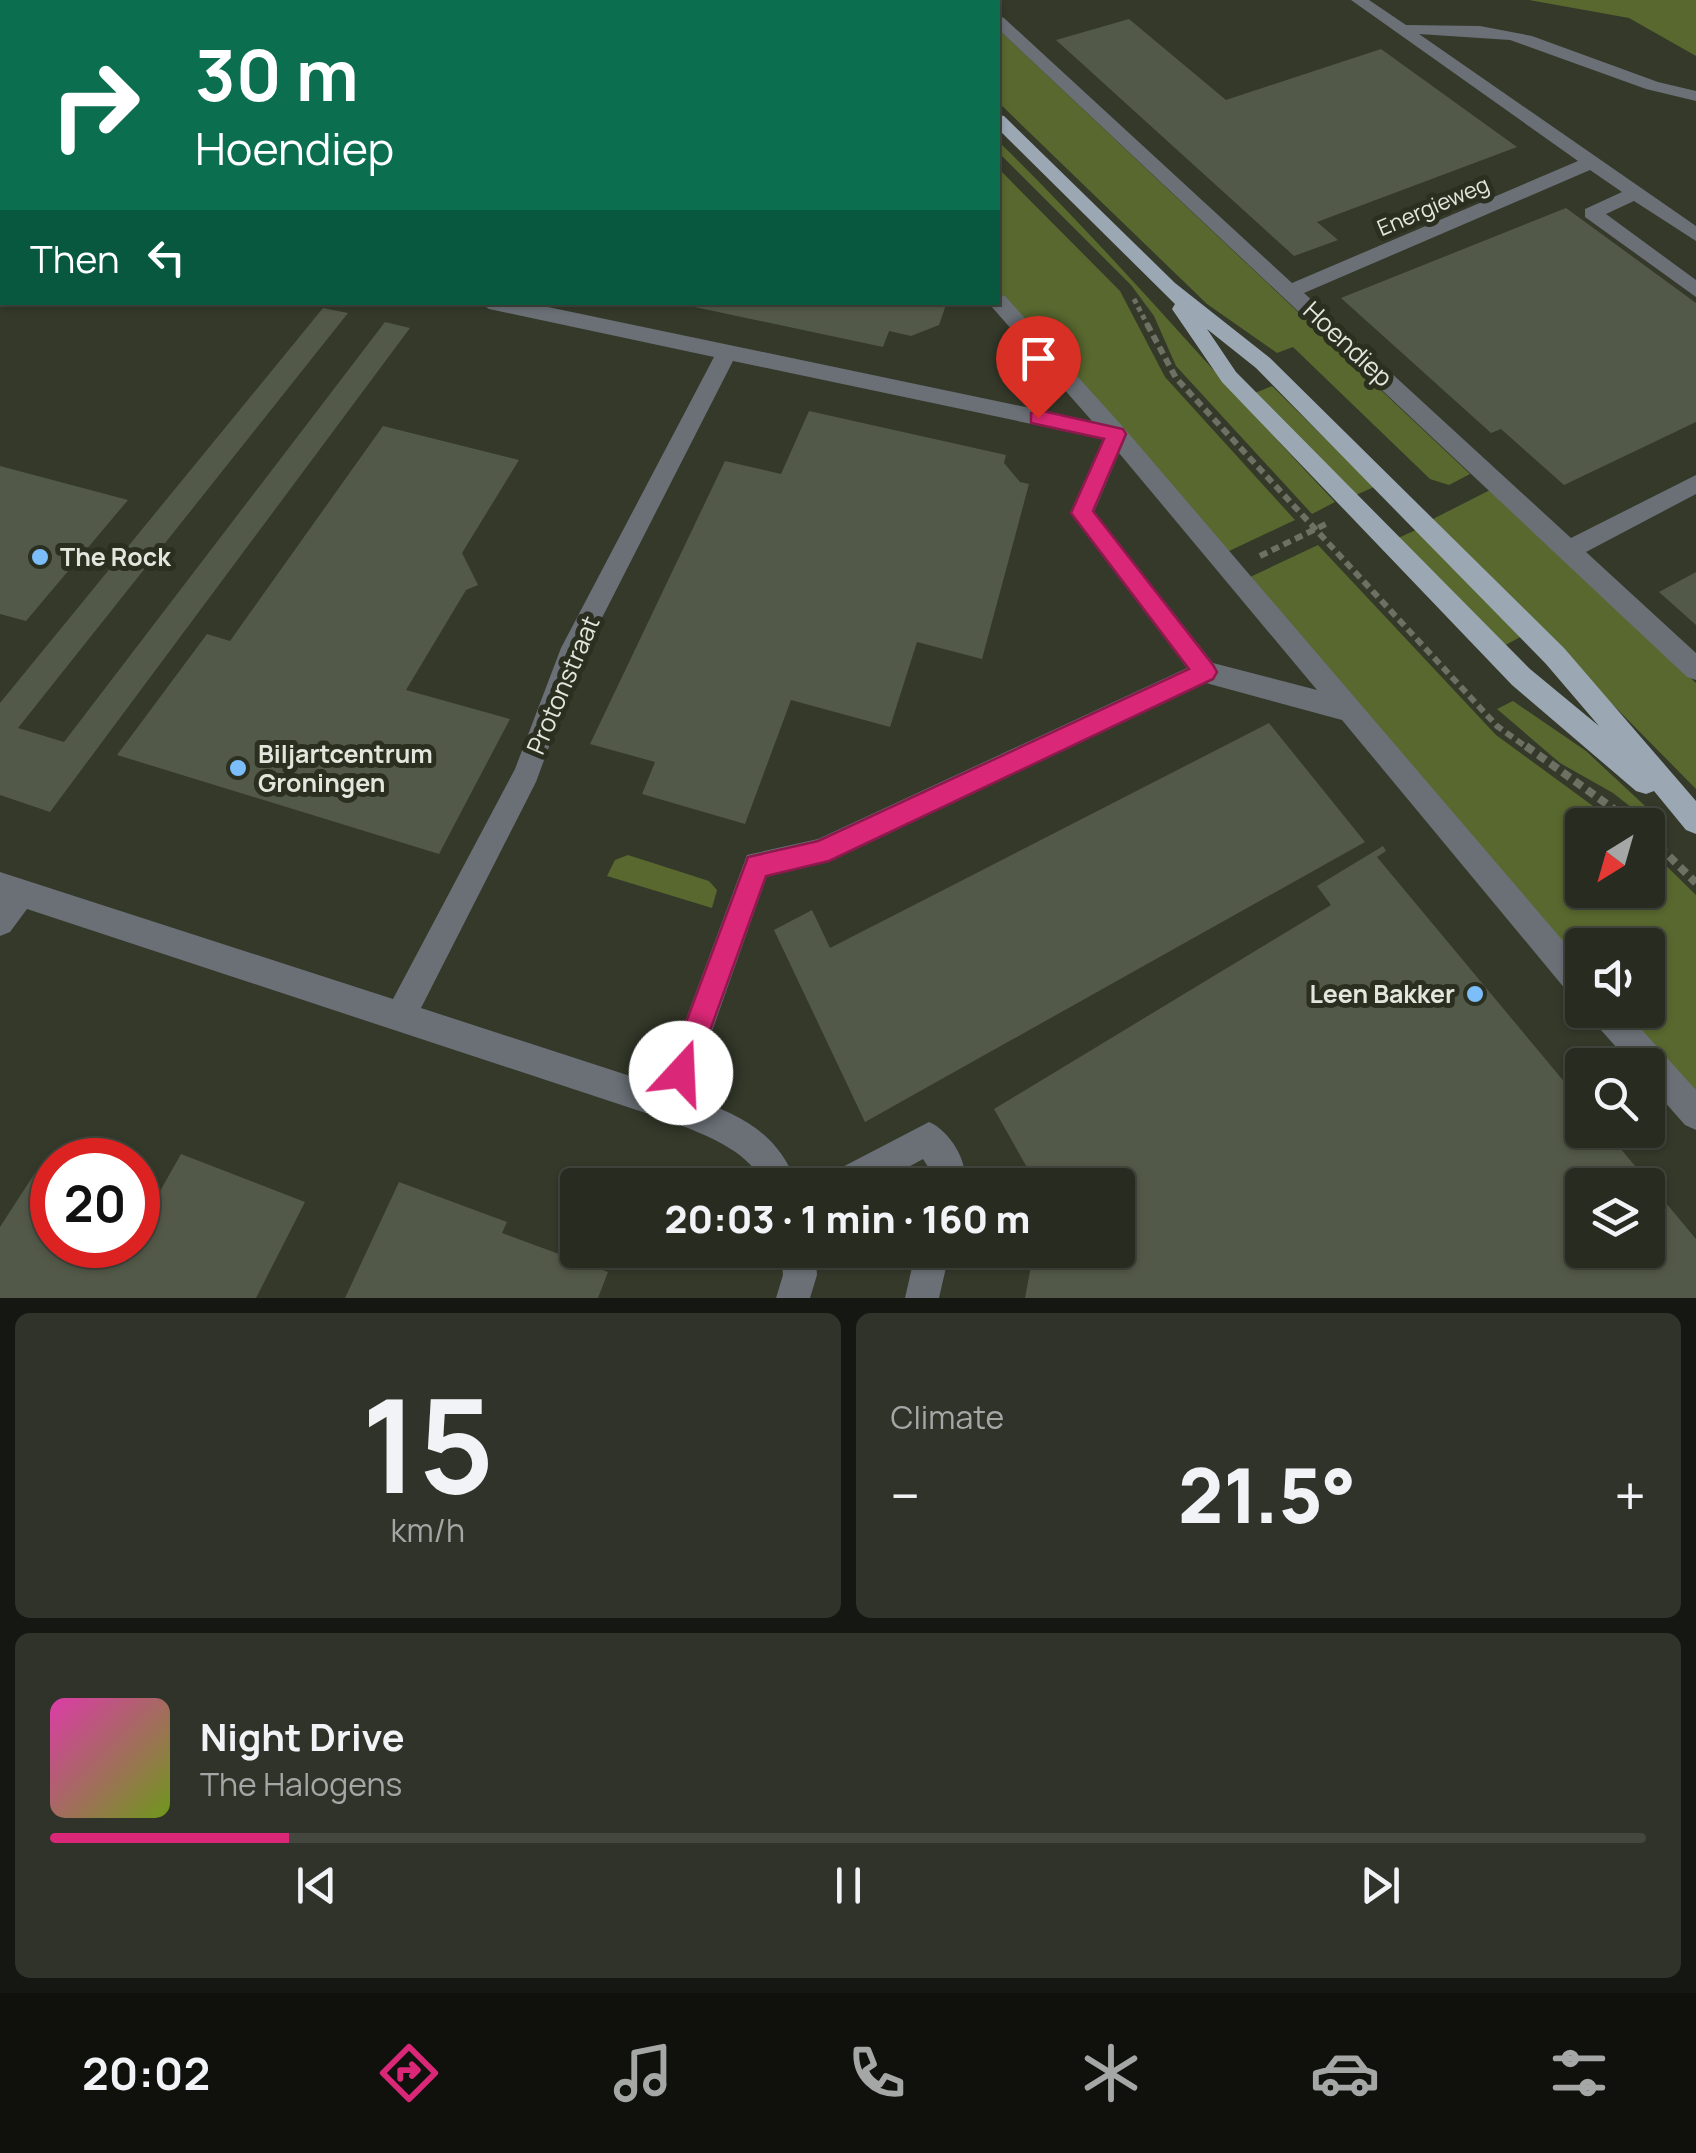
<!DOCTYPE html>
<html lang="en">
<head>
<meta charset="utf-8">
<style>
	body { margin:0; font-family:Manrope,sans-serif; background:#2f3329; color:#f1f3f6; height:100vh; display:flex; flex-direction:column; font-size:38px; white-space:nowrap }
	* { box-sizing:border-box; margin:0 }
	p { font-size:32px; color:#a4a7a5 }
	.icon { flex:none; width:55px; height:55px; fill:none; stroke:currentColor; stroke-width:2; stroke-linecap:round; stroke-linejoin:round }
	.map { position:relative; height:1298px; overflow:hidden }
	.side { display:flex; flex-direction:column; gap:15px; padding:15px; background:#151812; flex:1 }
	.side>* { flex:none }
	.top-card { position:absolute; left:0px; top:0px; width:1000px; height:305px; box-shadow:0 2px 8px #0004,0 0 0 2px #43473e; background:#0b6e4f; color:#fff; overflow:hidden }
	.needle { width:65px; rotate:217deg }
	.fabs { position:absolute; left:1565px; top:808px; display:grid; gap:20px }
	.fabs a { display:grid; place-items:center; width:100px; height:100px; border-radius:10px; background:#272b20; box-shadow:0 2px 8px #0004,0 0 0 2px #43473e; font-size:50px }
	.speed { position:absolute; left:30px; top:1138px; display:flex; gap:20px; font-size:50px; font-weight:700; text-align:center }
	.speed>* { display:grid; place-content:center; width:130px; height:130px; border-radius:50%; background:#272b20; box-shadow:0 2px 8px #0004,0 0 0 2px #43473e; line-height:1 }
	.speed .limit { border:15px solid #d22; background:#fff; color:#111 }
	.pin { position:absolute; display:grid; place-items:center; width:85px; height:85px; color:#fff; margin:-102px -42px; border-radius:50% 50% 50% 0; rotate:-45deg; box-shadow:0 0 10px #0007 }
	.pin .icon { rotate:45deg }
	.me { position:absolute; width:110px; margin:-55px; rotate:20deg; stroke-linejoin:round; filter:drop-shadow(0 0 8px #0008) }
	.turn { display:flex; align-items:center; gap:35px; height:210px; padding:0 30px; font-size:45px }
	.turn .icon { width:130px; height:130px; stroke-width:2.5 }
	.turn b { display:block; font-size:70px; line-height:85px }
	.then { display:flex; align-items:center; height:95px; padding:0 30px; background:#0003; gap:20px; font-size:38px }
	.big { font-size:75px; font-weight:800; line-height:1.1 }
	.side .widget { flex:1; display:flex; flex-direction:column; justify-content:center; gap:15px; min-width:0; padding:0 35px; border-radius:15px; background:#2f3329 }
	.side .dial { align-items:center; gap:0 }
	.dial b { font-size:130px; line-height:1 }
	.song { display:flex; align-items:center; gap:30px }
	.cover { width:120px; height:120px; border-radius:15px; background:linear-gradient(135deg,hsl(320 70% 55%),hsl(80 70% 35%)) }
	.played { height:10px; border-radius:5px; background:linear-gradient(90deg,#db2777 15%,#43473e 15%) }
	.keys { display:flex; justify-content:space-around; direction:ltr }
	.heat { display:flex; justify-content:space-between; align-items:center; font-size:55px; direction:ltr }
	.side .tiles { flex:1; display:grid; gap:15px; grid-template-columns:1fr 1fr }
	.widget:last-child { grid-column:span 2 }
	.trip { position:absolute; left:560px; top:1168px; width:575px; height:100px; border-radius:10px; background:#272b20; box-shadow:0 2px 8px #0004,0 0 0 2px #43473e; font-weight:800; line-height:100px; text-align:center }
	.tab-bar { display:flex; height:160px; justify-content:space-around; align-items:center; background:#10110d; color:#a4a7a5 }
	.tab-bar .icon { width:70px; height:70px }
	.tab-bar .selected { color:#db2777 }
	.tab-bar b { font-size:45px; color:#f1f3f6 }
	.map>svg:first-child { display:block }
	.green { fill:#58682e }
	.building { fill:#535948; fill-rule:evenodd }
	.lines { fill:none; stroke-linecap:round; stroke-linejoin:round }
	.path-far2 { stroke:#6d7164; stroke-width:5; stroke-dasharray:5 4; stroke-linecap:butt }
	.path-far1 { stroke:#6d7164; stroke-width:6; stroke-dasharray:8 5; stroke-linecap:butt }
	.path { stroke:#6d7164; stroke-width:8; stroke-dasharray:9 6; stroke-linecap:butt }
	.minor { fill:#6a7076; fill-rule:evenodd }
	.major { fill:#9ba8b4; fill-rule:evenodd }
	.route { fill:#db2777; stroke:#8e194d; stroke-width:2.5 }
	.poi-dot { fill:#7cbef9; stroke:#2a2f20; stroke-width:4 }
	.labels { text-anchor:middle; stroke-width:10; stroke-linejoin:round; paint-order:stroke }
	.far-street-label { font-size:22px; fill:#e2e6dc; stroke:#2a2f20 }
	.street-label { font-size:25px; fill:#e2e6dc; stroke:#2a2f20 }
	.poi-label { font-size:25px; font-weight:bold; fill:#e2e6dc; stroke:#2a2f20; text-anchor:start }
</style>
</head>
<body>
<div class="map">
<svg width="1696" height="1298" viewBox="0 0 1696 1298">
	<rect width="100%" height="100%" fill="#34392a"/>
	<g class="green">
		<polygon points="1529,0 1696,0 1696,56 1629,18"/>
		<polygon points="998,29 1470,474 1449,485 1430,479 1293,347 1277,353 1207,304 998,102"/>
		<path d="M998,141C1116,256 1221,382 1335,502L1312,514L1176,366L1154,316L1131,285L998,152Z"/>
		<polygon points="998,168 1120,291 1165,377 1295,520 1227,552 998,290"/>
		<polygon points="1272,386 1374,487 1356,495 1255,393"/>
		<polygon points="1490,490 1696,683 1696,789 1431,520"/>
		<polygon points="1416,530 1522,636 1504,646 1398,538"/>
		<polygon points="1318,545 1496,735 1619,825 1582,825 1582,890 1648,890 1648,848 1696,895 1696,1092 1621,1010 1648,1010 1648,945 1582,945 1582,966 1250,577"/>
		<polygon points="1513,701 1586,751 1658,818 1650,822 1613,793 1560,763 1497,709"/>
		<polygon points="628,855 709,881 717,890 712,908 607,876 615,860"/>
	</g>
	<g class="building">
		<polygon points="1129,19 1226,100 1381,49 1517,147 1317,222 1338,240 1294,256 1056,40"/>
		<polygon points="1566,208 1696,303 1696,422 1564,485 1501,429 1491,433 1341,298"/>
		<polygon points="671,302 947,302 939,325 911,336 889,331 883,347"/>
		<polygon points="323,308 348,313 18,728 64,742 385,322 410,328 50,812 0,795 0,703"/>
		<polygon points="809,411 1006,455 1004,463 1020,482 1029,484 982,659 917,642 890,727 791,700 745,824 642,794 655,762 590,744 725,461 781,474"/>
		<polygon points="383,426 519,460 462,553 478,585 466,590 406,690 510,719 439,854 117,755 207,634 230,641"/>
		<polygon points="0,466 128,500 26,621 0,614"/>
		<polygon points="1696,572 1696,625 1659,592"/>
		<polygon points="1269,723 1365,842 865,1122 774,930 812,910 830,948"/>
		<path d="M1383,846L1386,851L1377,857L1582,1103V1130H1605L1696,1239V1298H1025L1034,1250H1118V1185H1037L994,1109L1331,905L1317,886ZM1582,1185H1648V1250H1582Z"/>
		<polygon points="181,1154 305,1202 256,1298 0,1298 0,1227 35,1173 52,1180 52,1245 138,1245 138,1213 146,1216"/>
		<polygon points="399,1182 507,1222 502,1233 608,1272 598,1298 345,1298"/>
	</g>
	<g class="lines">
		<g class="path-far2">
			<polyline points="675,0 680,2"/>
			<polyline points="1134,299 1148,326"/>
		</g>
		<g class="path-far1">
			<polyline points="1147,324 1176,378 1497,726 1529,749"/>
			<polyline points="1260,556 1330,522"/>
		</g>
		<g class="path">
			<polyline points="1526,746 1636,825"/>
			<polyline points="1648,835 1696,883"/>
		</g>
		<g class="minor">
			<polygon points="967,0 984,0 986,2 969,2"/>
			<polygon points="1351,0 1369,0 1406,25 1480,26 1532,36 1658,82 1696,91 1696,101 1646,89 1510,40 1419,34 1696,226 1696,241 1634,201 1606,214 1696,280 1696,297 1585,217 1585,209 1622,192 1590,170 1304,293 1571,538 1696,475 1696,494 1586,552 1696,653 1696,680 1687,677 998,29 998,16 1004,18 1292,283 1578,161"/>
			<polygon points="2,30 2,41 0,42 0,31"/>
			<path d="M998,294L1005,296L1124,428L1582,963V1000L1571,996L1342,720L1206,683L830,861L767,876L689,1096C742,1117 775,1129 798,1185H765C747,1149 705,1135 670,1121L27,909L10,932L0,936V872L393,999L515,769L561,648L714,357L489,309L479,302H524L1092,421L991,306L989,302H998ZM733,361L1103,439L1070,513L1187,668L818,839L747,855L661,1086L421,1008L536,782L582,657ZM1119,453L1317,690L1213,663L1094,512Z"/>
			<polygon points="1589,1010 1624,1010 1696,1090 1696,1130 1685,1125 1648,1083 1648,1065 1632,1065 1593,1021"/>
			<path d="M929,1122C949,1130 970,1163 964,1185H932L934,1176L923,1159L876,1185H827L831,1173Z"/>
			<polygon points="781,1250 815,1250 817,1275 810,1298 776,1298 783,1275"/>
			<polygon points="916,1250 950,1250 939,1298 905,1298"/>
		</g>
		<g class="major">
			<polygon points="852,0 869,0 871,2 854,2"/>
			<path d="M998,115L1004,116L1175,283L1270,358L1423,509L1564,648L1696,801V834L1686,830L1654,791L1646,794L1636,791L1512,685L1222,382L1172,309L1175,304L998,129ZM1207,329L1256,368L1546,664L1599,726L1530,669L1236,372Z"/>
		</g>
	</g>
	<polygon class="route" points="1038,410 1123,429 1126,434 1093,511 1213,665 1217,672 1213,679 829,861 766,876 691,1083 681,1087 671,1083 667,1073 748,857 818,841 1189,669 1071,513 1104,439 1031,423 1031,413"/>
	<g class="poi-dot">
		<circle cx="40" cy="557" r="10"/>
		<circle cx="238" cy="768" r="10"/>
		<circle cx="1475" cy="994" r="10"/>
	</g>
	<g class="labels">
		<g class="far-street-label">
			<text transform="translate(1433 206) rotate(-23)" y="8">Energieweg</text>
		</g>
		<g class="street-label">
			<text transform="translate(1348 344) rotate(43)" y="9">Hoendiep</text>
			<text transform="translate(563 685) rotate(-67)" y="9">Protonstraat</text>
		</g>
		<g class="poi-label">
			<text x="60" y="566">The Rock</text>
			<text x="258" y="763">Biljartcentrum<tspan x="258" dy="29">Groningen</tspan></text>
			<text x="1455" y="1003" text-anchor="end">Leen Bakker</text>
		</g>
	</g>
</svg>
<div class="fabs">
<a><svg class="needle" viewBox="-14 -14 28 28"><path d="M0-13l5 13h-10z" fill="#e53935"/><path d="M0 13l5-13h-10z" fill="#a4a7a5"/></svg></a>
<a><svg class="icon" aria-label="sound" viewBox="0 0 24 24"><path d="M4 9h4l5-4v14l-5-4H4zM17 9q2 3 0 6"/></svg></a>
<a><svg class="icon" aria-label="search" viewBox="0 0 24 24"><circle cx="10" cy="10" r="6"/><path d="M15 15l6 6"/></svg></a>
<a><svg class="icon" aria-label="layers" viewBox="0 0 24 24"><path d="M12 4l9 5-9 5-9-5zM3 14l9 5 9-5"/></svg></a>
</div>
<div class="speed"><div class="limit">20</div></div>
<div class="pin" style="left:1038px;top:418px;background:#d93025"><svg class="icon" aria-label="arrive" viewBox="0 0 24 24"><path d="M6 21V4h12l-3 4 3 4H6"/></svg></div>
<svg class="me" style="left:681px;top:1073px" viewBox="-20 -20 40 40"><circle r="19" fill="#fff"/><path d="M0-13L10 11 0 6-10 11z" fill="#db2777"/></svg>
<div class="trip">20:03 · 1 min · 160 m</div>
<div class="top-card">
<div class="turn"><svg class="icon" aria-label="right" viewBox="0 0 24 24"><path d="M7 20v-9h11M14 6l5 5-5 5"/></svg><div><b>30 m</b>Hoendiep</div></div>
<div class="then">Then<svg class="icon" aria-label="left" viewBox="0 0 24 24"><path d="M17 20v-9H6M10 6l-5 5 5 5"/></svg></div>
</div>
</div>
<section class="side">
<div class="tiles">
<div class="widget dial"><b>15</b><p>km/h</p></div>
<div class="widget"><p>Climate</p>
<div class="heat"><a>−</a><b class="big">21.5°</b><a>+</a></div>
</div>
<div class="widget">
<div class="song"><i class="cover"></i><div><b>Night Drive</b><p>The Halogens</p></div></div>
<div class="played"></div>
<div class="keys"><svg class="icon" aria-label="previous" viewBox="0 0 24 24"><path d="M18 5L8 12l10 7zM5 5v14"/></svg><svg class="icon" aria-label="pause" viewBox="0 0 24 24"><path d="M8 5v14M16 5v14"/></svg><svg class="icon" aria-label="next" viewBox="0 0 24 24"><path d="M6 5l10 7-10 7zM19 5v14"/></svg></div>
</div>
</div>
</section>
<nav class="tab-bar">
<b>20:02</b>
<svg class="icon selected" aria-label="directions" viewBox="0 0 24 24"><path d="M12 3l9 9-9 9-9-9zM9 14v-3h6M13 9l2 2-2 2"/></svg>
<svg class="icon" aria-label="music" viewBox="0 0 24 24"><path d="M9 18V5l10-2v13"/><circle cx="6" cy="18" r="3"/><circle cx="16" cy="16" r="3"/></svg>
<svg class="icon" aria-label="phone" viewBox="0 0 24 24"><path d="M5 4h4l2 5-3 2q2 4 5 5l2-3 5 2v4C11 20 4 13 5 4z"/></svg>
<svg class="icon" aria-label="climate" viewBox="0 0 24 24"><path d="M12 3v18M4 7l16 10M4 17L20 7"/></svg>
<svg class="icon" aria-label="car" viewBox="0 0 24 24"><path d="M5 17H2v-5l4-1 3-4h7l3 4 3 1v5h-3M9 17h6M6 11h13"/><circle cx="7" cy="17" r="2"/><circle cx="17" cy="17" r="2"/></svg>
<svg class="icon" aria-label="filters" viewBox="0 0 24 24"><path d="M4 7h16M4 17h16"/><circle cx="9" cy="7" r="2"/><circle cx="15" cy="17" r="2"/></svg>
</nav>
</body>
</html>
